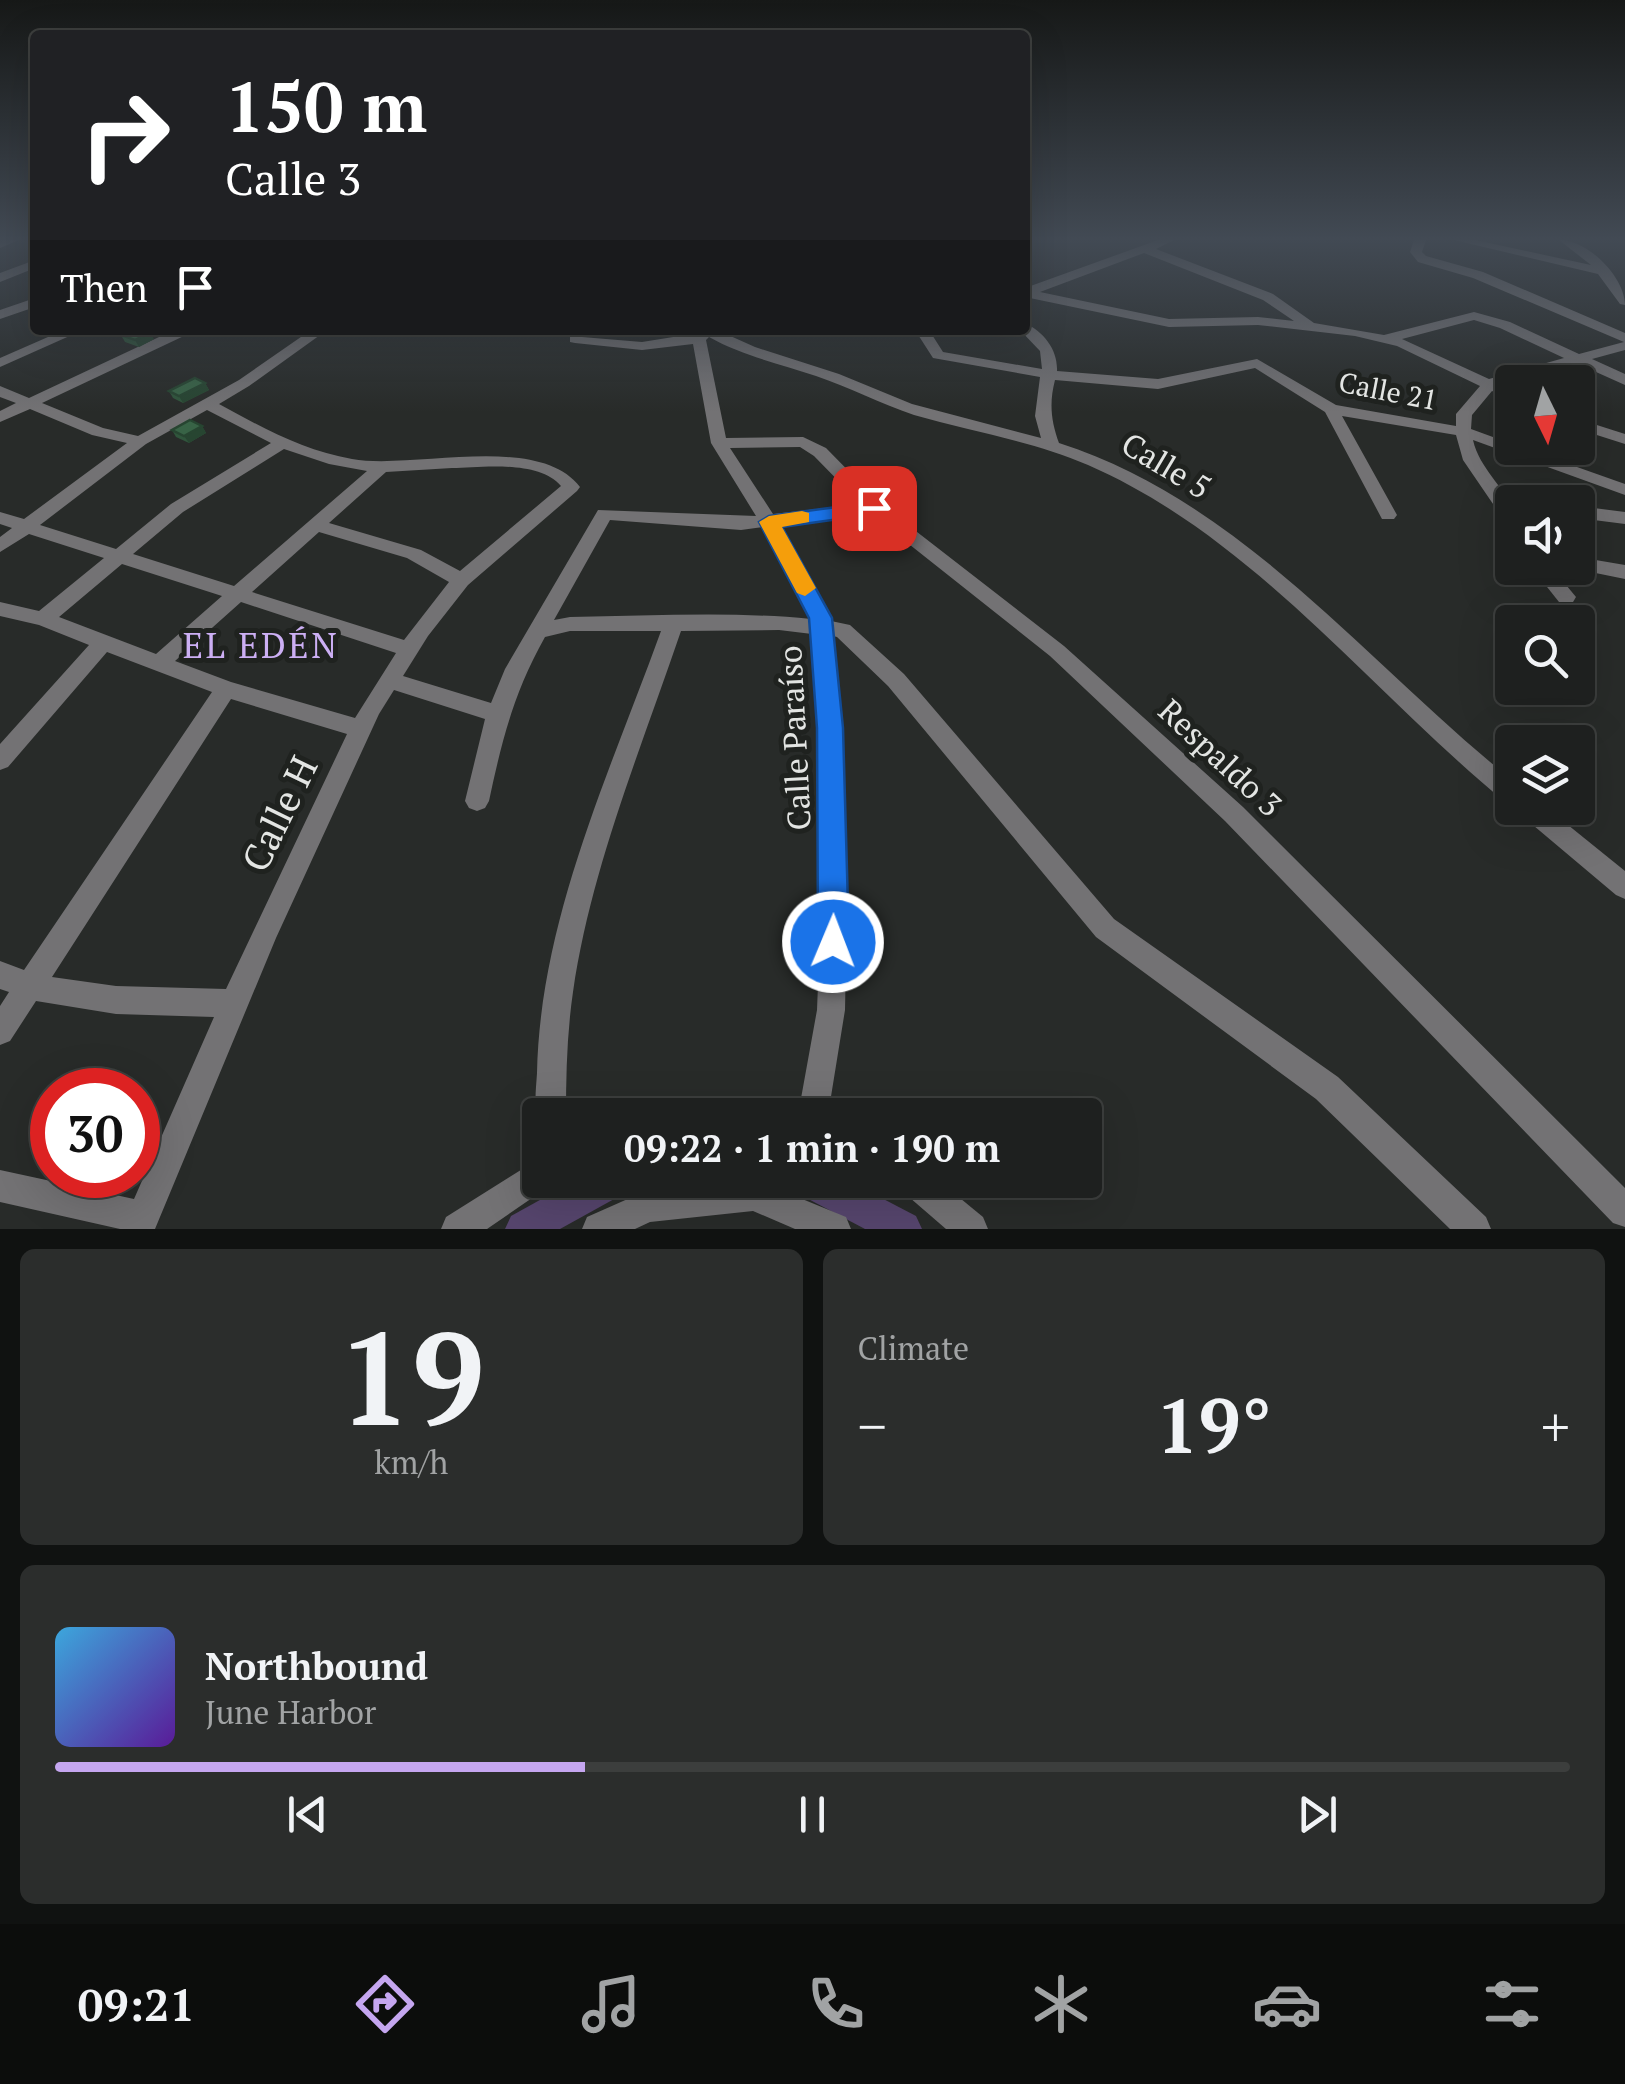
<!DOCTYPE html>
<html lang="en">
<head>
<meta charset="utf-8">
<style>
	body { margin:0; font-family:"PT Serif",serif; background:#2b2d2c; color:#f1f3f6; height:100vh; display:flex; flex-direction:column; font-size:38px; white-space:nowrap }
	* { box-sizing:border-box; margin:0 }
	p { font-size:32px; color:#a1a3a4 }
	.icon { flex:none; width:55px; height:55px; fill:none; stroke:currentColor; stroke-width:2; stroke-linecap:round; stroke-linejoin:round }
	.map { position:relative; height:1229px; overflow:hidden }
	.details { display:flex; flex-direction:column; gap:20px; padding:20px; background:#101211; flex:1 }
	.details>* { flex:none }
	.top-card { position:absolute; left:30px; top:30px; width:1000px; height:305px; border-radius:10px; box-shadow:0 10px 40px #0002,0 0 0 2px #3c3e3d; background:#202124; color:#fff; overflow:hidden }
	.needle { width:65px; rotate:175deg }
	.tools { position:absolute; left:1495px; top:365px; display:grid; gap:20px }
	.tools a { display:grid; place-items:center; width:100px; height:100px; border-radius:10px; background:#1e201f; box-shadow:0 10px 40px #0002,0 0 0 2px #3c3e3d; font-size:50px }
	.speed { position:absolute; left:30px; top:1068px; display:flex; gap:20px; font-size:50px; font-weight:700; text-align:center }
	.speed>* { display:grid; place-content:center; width:130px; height:130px; border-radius:50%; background:#1e201f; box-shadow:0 10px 40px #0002,0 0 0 2px #3c3e3d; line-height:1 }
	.speed .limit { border:15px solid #d22; background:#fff; color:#111 }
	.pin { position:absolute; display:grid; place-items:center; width:85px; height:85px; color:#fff; margin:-42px; border-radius:20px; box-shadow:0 5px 15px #0006 }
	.me { position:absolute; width:110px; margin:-55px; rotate:1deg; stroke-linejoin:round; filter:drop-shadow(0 0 8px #0008) }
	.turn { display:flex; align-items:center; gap:35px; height:210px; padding:0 30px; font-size:45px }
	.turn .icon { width:130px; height:130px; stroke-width:2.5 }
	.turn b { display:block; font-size:70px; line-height:85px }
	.then { display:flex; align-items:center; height:95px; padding:0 30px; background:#0003; gap:20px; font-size:38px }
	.big { font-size:75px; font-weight:800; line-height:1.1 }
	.details .card { flex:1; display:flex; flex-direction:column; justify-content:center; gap:15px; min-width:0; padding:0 35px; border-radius:15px; background:#2b2d2c }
	.details .dial { align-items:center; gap:0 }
	.dial b { font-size:130px; line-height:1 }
	.song { display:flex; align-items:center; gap:30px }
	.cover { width:120px; height:120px; border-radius:15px; background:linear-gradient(135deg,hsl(200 70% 55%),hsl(270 70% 35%)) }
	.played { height:10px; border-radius:5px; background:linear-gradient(90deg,#c5a6f0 35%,#3c3e3d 35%) }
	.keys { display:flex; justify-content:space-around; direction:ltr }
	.heat { display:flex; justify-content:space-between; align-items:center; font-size:55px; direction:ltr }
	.details .tiles { flex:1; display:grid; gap:20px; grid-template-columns:1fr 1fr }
	.card:last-child { grid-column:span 2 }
	.trip { position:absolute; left:522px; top:1098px; width:580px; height:100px; border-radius:10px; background:#1e201f; box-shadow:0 10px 40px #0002,0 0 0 2px #3c3e3d; font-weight:800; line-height:100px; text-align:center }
	.tabs { display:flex; height:160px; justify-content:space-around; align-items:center; background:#0c0d0c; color:#a1a3a4 }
	.tabs .icon { width:70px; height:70px }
	.tabs .on { color:#c5a6f0 }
	.tabs b { font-size:45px; color:#f1f3f6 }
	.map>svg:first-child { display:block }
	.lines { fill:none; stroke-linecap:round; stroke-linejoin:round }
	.canal { fill:#56456d; fill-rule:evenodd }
	.street { fill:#737274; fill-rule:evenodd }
	.wall { fill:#30553c }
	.shaded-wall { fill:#274531 }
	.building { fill:#386346; stroke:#274531; stroke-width:2.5 }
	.route { fill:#1a73e8; stroke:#114b97; stroke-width:2.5 }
	.slow { fill:#f59e0b }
	.labels { text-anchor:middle; stroke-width:10; stroke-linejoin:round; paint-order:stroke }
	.far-street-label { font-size:28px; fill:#e3e5e3; stroke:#1f221f }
	.street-label { font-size:32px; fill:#e3e5e3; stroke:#1f221f }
	.neighbourhood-label { font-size:35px; letter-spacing:2.5px; fill:#ccaff4; stroke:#1f221f }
	.near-street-label { font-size:38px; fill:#e3e5e3; stroke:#1f221f }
</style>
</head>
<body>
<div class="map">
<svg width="1625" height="1229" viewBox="0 0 1625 1229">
	<rect width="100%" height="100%" fill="#282b29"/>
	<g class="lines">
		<g class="canal">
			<polygon points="576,1180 630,1180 625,1193 560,1229 505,1229 511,1216"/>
			<polygon points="792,1180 847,1180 916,1216 922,1229 865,1229 797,1193"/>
		</g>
		<g class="street">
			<polygon points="0,240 19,240 0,248"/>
			<path d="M1158,240H1174L1156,249L1273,294L1314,323L1384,335L1474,312L1510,322L1579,354L1624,342L1473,278L1418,262L1410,252L1414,240H1426L1422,252L1426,256L1483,272L1625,333V350L1592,359L1625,374V385L1576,363L1502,384L1512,389V399L1492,391L1472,415L1471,429L1512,444V448H1523L1625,484V495L1473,440C1481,475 1514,490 1512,525L1506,523L1463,460L1456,435L1342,416L1397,515L1394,519H1382L1325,412L1255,368L1158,389L1055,380C1049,403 1051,421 1059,443C1243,502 1366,663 1512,780V804L1504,801C1367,688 1253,537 1088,465C1033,441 972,432 914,415C881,404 849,387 816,376C780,364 743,356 709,337L706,340L726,438L803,437L826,448L881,504L1064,646L1243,807L1625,1188V1227L1613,1223L1225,821L1050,656L871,514L780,525L831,621L850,625L904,674L1114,919L1338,1077L1486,1217L1491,1229H1450L1316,1099L1096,937L888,686L837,637L833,636L841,728L847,908L845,1010L828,1115H798L817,1010L821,908L819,728L812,634L779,630L681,631C641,749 591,868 573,992C567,1033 566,1074 566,1115H540V1125C533,1109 536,1090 537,1073C540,920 610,772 661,631H570L545,637C514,692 502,740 489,801L485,808L477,811L469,808L465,801L485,719L394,690L379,714L276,938L155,1229H120L0,1202V1170L134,1199L214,1017L116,1014L36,1001L10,1041L0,1045V1006L9,992L0,989V961L24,970L212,692L107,652L8,767L0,770V744L89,645L39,625L0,616V602L39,611L104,558L29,534L0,552V537L12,528L0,524V512L24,519L127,443L92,435L30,409L0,422V411L16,403L0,397V386L29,398L174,330H187L186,335L42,403L103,428L138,436L239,380L311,330H327L249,386L219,404C261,427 304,451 352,459C413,470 538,432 580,487L577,491L468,585L428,636L403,676L491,703L505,669L598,510L756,516L711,443L693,344L642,350L575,343L570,342V336L642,342L717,330L755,347L839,374L912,404L1041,438L1035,416L1040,377L933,358L915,330H929L943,352L1042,369L1040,351L1020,330H1025V323C1044,332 1058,350 1057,371L1158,379L1257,359L1336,405L1456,426V414L1480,386L1397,346L1355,336L1258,325L1169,327L1025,297V288ZM1144,253L1263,300L1294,321L1258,317L1169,319L1040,292ZM1474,320L1500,328L1564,358L1489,379L1402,339ZM207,410L271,443L171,504L116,549L40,525L146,444ZM800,447L814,456L861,504L773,514L730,448ZM284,449L329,464L367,471L234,586L133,554L183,512ZM452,468C483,467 539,460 561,486L460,571L421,550L329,523L386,472ZM610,520L741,530L763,527L811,619C732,611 650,616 570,617L554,620ZM319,532L407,558L449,582L404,640L252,592ZM122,564L222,596L156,654L59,617ZM241,602L396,653L355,718L231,682L175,661ZM231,699L347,734L226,989L116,986L52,977Z"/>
			<path d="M1454,240H1475L1591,265L1559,240C1587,239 1625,277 1625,305L1620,304L1598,274Z"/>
			<polygon points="35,260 35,268 0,282 0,273"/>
			<polygon points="35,298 35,307 0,319 0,310"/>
			<polygon points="64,330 83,330 0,367 0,358"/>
			<polygon points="1578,419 1625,434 1625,444 1578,429"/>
			<polygon points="1578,506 1625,512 1625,524 1578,518"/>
			<polygon points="1578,557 1625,565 1625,579 1571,568 1578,568"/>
			<polygon points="1532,568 1552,568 1576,597 1573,602 1559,602"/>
			<polygon points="1518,808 1547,808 1625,871 1625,899 1616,895 1521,815"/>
			<polygon points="690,1100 734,1100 745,1104 749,1115 675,1115 679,1104"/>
			<polygon points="540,1158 540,1180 553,1180 551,1185 487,1229 441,1229 446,1217"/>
			<polygon points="742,1180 756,1180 846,1217 851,1229 795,1229 753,1211 650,1222 635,1229 582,1229 587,1217 648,1190"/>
			<polygon points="897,1180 938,1180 983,1217 988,1229 946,1229 902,1191"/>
		</g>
	</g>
	<g class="wall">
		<polygon points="121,335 154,339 139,347 125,342"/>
		<polygon points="205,383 209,390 183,403 173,398 169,391"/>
		<polygon points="202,426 206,433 189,443 176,437 172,430"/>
	</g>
	<g class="shaded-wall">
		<polygon points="150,333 154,339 139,347 135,340"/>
		<polygon points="205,383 209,390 183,403 179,396"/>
		<polygon points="202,426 206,433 189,443 184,436"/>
	</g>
	<g class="building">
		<polygon points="131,330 143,330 150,333 135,340 121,335"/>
		<polygon points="195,378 205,383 179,396 169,391"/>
		<polygon points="190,420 202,426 184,436 172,430"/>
	</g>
	<linearGradient id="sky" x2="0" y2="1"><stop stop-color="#161817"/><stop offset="0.58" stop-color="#424a54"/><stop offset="1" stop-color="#424a54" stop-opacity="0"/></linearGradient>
	<rect width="1625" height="412" fill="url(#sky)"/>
	<polygon class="route" points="874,502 882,504 882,513 782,527 832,618 843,728 849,942 844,952 833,957 822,952 818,942 817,728 809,618 759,522 769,516"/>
	<polygon class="slow" points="802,511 809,513 809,522 782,527 816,588 805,596 797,593 759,522 769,516"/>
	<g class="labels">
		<g class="far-street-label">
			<text transform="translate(1388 391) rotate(11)" y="10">Calle 21</text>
		</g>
		<g class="street-label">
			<text transform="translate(1166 466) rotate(31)" y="11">Calle 5</text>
			<text transform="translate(795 738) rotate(-93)" y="11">Calle Paraíso</text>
			<text transform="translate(1220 758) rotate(43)" y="11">Respaldo 3</text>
		</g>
		<g class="neighbourhood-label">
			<text x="261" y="658">EL EDÉN</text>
		</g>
		<g class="near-street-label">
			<text transform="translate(280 814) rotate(-64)" y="13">Calle H</text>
		</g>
	</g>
</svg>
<div class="tools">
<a><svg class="needle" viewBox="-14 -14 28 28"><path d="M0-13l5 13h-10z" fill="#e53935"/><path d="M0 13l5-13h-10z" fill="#a1a3a4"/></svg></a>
<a><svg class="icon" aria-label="sound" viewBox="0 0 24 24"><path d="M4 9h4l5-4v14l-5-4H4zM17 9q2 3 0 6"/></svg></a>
<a><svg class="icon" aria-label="search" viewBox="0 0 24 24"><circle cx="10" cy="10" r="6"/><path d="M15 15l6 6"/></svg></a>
<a><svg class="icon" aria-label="layers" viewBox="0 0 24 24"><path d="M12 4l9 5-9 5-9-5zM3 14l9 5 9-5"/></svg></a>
</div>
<div class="speed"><div class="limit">30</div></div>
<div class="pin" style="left:874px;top:508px;background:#d93025"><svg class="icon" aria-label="arrive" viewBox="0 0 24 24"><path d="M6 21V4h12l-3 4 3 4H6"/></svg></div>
<svg class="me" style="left:833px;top:942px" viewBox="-20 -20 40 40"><circle r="17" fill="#1a73e8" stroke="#fff" stroke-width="3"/><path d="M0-11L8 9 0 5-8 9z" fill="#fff"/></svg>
<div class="trip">09:22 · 1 min · 190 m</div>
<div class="top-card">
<div class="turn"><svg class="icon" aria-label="right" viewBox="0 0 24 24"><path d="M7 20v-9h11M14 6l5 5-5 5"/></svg><div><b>150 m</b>Calle 3</div></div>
<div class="then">Then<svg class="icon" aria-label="arrive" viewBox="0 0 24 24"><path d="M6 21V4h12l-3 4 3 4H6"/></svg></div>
</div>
</div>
<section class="details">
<div class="tiles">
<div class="card dial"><b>19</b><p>km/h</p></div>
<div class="card"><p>Climate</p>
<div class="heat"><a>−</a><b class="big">19°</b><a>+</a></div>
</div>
<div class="card">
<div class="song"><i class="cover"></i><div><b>Northbound</b><p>June Harbor</p></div></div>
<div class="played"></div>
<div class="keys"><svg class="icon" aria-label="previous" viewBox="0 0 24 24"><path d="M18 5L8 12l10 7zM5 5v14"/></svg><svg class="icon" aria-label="pause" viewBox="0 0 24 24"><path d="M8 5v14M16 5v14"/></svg><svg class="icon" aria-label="next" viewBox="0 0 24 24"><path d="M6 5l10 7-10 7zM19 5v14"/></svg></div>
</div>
</div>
</section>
<nav class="tabs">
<b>09:21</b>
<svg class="icon on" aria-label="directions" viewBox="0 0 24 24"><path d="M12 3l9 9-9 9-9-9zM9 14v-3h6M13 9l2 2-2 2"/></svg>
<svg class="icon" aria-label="music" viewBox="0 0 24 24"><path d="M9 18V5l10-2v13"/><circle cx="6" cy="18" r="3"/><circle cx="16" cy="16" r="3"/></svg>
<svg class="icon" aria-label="phone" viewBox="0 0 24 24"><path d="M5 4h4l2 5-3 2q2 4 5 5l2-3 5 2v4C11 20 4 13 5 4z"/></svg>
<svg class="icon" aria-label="climate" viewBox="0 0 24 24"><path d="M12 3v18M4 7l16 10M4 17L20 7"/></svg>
<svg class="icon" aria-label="car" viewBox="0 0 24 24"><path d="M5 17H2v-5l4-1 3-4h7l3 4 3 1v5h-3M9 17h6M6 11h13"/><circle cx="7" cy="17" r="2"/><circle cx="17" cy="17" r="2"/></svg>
<svg class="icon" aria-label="filters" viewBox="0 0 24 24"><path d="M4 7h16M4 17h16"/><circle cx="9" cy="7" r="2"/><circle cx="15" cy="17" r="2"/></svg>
</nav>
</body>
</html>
